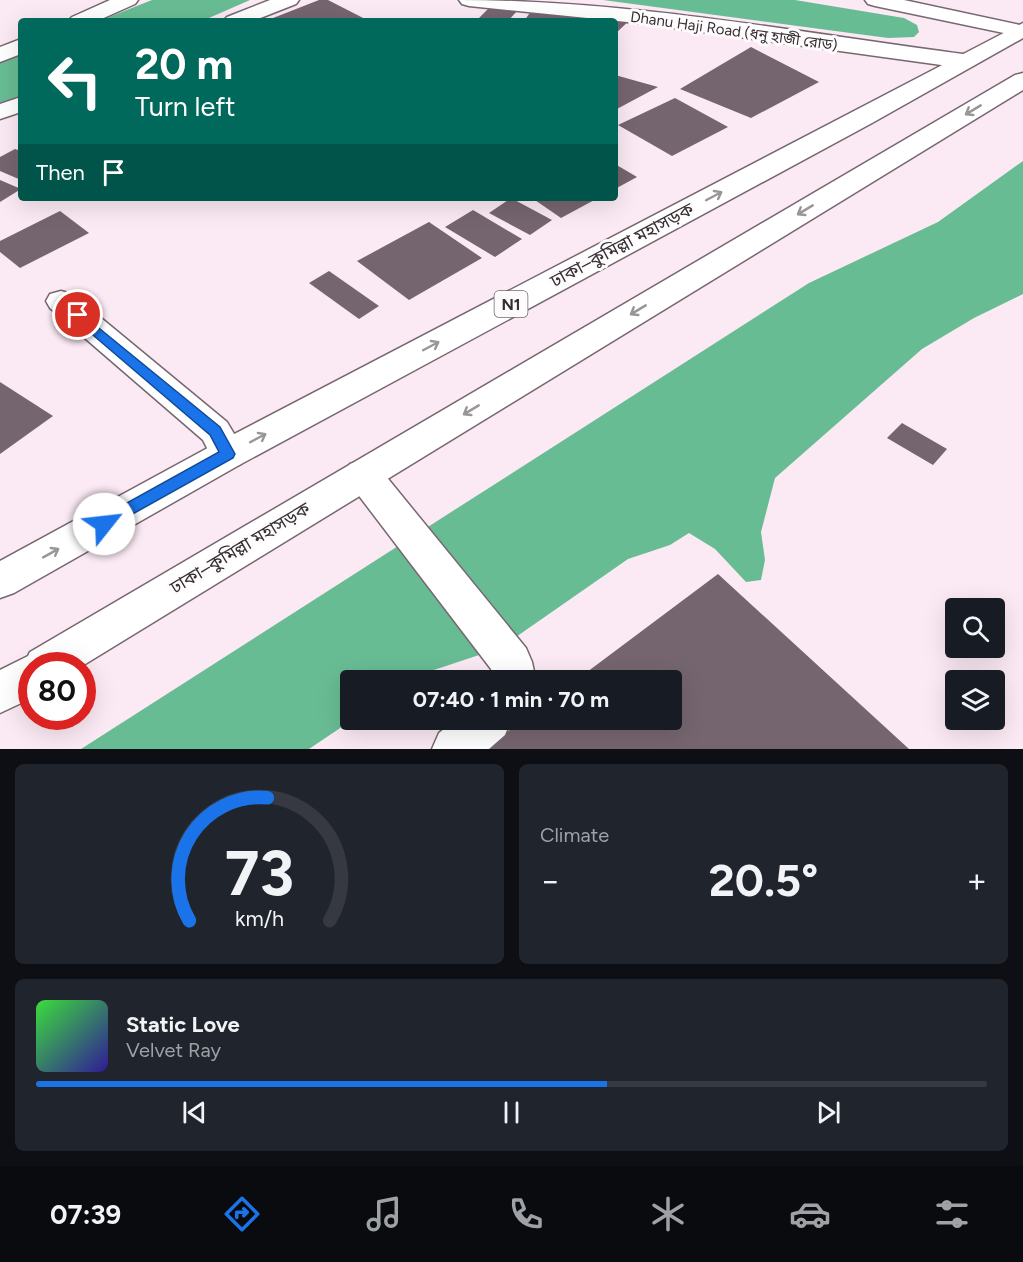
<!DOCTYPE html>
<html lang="en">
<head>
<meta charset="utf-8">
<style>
	body { margin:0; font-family:Figtree,"Noto Sans Bengali",sans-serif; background:#20242c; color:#f1f3f6; height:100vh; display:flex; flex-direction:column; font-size:22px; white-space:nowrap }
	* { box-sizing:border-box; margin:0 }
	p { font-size:20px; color:#9ea1a6 }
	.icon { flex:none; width:33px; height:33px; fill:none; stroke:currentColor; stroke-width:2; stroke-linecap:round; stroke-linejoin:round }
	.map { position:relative; height:749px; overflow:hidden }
	.details { display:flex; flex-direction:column; gap:15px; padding:15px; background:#0d0f14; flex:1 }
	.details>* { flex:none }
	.banner { position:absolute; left:18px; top:18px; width:600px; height:183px; border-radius:6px; box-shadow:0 6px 24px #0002; background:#00695c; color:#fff; overflow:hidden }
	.tools { position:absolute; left:945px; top:598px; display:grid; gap:12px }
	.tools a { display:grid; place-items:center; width:60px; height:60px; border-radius:6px; background:#171b24; box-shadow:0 6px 24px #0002; font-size:30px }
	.speed { position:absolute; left:18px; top:652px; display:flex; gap:12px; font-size:30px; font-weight:700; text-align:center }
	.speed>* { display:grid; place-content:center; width:78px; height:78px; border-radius:50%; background:#171b24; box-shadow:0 6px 24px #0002; line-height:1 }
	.speed .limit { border:9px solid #d22; background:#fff; color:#111 }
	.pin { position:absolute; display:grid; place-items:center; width:51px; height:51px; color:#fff; margin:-26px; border:3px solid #fff; border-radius:50%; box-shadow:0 2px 6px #0007 }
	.me { position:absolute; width:66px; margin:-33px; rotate:61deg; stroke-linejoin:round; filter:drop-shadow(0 0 4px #0008) }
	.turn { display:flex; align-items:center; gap:21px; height:126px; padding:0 18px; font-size:27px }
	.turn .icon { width:78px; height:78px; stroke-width:2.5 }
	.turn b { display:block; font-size:42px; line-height:51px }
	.then { display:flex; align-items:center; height:57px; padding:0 18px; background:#0003; gap:12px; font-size:22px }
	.big { font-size:45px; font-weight:700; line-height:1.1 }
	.details .tile { flex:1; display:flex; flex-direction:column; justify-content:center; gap:9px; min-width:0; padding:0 21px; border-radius:9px; background:#20242c }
	.details .dial { align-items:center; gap:0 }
	.dial svg { height:156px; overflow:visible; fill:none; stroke:#363941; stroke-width:7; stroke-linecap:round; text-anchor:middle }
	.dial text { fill:#f1f3f6; stroke:none }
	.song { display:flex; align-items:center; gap:18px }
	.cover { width:72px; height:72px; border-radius:9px; background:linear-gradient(135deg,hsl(120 70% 55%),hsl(250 70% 35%)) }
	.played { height:6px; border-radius:3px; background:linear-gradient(90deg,#1a73e8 60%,#363941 60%) }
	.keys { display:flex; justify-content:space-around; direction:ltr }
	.heat { display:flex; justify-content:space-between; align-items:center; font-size:33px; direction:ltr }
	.details .tiles { flex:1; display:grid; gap:15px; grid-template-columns:1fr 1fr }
	.tile:last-child { grid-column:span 2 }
	.trip { position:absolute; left:340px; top:670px; width:342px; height:60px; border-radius:6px; background:#171b24; box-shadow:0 6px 24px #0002; font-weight:700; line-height:60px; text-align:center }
	.tab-bar { display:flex; height:96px; justify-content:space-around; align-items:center; background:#090b0e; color:#9ea1a6 }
	.tab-bar .icon { width:42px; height:42px }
	.tab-bar .current { color:#1a73e8 }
	.tab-bar b { font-size:27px; color:#f1f3f6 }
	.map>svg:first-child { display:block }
	.water { fill:#68bc94 }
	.building { fill:#75656f }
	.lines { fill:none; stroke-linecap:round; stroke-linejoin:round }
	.minor-casing { stroke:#766770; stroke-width:3 }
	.highway-casing { stroke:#766770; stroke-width:3 }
	.minor { fill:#fff; fill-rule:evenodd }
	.highway { fill:#fff; fill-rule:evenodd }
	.oneway { stroke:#9a9698 }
	.route { fill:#1a73e8; stroke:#114b97; stroke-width:1.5 }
	.labels { text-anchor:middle; stroke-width:6; stroke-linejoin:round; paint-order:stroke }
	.far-street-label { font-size:15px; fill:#352e32; stroke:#fefbfd }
	.shield { fill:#fefbfd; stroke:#716c6f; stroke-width:1.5 }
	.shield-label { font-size:16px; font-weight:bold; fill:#352e32 }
	.street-label { font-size:18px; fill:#352e32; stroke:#fefbfd }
</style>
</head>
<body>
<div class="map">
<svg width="1023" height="749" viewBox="0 0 1023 749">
	<rect width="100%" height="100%" fill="#fbe9f3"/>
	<g class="water">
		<polygon points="152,0 250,0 202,21 99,21"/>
		<polygon points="603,0 795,0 904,18 917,25 919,32 914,37 888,38"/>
		<polygon points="21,50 21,98 0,109 0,58"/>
		<polygon points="1023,161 1023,294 974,318 922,349 775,478 761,532 765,560 761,580 746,582 715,549 689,533 670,545 628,559 500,648 422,674 411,681 351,681 352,720 309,749 81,749 809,283 938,222"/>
	</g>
	<g class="building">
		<polygon points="319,0 328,0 369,21 268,20"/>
		<polygon points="537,3 634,16 615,34 615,21 524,21"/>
		<polygon points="490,7 517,11 508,21 476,21"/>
		<polygon points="751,47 819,82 751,118 680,89"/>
		<polygon points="615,75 658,87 615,110"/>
		<polygon points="675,98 728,127 672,156 618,125"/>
		<polygon points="15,149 21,151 21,180 0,171 0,157"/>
		<polygon points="615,164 637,177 615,189"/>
		<polygon points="0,180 21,189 0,202"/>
		<polygon points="511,198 552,220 530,235 489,213"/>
		<polygon points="532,198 598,198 561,218"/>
		<polygon points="473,210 522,239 495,257 445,227"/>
		<polygon points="60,211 89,233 20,268 0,252 0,241"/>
		<polygon points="429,222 482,258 409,300 357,261"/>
		<polygon points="329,271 379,306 359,319 309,283"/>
		<polygon points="0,382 53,416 0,454"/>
		<polygon points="902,423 947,449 933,465 887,438"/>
		<polygon points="718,574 909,749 484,749 523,720 672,720 672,681 575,681"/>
	</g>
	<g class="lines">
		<defs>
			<g id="minor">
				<polygon points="110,0 138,0 135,4 97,21 68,21 72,17"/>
				<polygon points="270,0 299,0 296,4 253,21 223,21 227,17"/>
				<path d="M459,0C627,0 796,32 963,54L971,56L974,61L971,66L963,68L637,23L469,6L462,4Z"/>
				<polygon points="865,0 904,0 1020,25 1023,25 1023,37 875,6 868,4"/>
				<polygon points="21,39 21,54 0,62 0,47"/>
				<polygon points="21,97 21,112 0,119 0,104"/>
				<polygon points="61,291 72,294 227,422 246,454 241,464 228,468 215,464 203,440 50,308 46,301 50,294"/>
				<polygon points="363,460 376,464 526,648 532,662 536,681 492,681 491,669 350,484 345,474 350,464"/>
				<polygon points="455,720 511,720 505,735 489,749 432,749 439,733"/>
			</g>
			<g id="highway">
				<polygon points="1023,23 1023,38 872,123 241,464 14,593 0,598 0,561 215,444"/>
				<polygon points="1023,73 1023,90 82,666 32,666 32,698 0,713 0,670 28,656 30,652 1015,75"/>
			</g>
		</defs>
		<use href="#minor" class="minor-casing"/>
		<use href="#highway" class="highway-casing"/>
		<use href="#minor" class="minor"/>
		<use href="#highway" class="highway"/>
	</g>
	<defs><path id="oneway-shaft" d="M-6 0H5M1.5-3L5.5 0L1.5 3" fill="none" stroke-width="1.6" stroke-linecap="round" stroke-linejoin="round" transform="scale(1.5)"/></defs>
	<g class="oneway">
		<use href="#oneway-shaft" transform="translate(973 110) rotate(149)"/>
		<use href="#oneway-shaft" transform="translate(714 196) rotate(-28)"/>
		<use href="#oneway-shaft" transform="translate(805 210) rotate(149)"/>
		<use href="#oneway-shaft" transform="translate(638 310) rotate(149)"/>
		<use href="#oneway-shaft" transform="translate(431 346) rotate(-28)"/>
		<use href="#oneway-shaft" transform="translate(471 410) rotate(149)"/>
		<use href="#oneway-shaft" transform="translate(258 438) rotate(-28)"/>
		<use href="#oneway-shaft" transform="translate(51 553) rotate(-29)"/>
	</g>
	<polygon class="route" points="78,311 220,427 235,454 233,458 104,530 98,528 96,524 98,519 219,452 210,435 73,318 73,312"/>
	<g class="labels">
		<g class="far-street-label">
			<text transform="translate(734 31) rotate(8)" y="5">Dhanu Haji Road (ধনু হাজী রোড)</text>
		</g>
		<rect class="shield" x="494.5" y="291" width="33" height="26" rx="4.5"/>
		<g class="shield-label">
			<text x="511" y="310">N1</text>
		</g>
		<g class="street-label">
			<text transform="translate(622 245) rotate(-28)" y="6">ঢাকা–কুমিল্লা মহাসড়ক</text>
			<text transform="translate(240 548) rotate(-31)" y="6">ঢাকা–কুমিল্লা মহাসড়ক</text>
		</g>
	</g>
</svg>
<div class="tools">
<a><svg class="icon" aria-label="search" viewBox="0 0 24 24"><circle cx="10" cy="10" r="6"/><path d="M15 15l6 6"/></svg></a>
<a><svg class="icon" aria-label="layers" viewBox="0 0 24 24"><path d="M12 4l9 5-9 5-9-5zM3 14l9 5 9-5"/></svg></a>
</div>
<div class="speed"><div class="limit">80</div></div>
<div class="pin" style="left:78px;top:315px;background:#d93025"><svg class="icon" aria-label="arrive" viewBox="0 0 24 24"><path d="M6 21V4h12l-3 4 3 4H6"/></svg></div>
<svg class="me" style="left:104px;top:524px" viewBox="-20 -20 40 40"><circle r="19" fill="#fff"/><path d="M0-13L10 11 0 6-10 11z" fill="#1a73e8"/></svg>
<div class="trip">07:40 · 1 min · 70 m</div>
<div class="banner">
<div class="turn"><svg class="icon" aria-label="left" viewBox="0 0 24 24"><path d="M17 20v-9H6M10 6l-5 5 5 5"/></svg><div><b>20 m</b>Turn left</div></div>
<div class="then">Then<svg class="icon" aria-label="arrive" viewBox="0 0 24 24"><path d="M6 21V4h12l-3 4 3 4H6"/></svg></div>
</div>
</div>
<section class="details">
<div class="tiles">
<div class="tile dial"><svg viewBox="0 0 100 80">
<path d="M14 69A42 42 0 1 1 86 69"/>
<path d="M14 69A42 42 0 0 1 54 6" stroke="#1a73e8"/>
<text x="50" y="56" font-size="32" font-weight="700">73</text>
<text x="50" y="72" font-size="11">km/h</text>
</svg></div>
<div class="tile"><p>Climate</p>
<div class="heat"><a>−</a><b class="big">20.5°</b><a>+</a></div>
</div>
<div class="tile">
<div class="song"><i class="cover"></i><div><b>Static Love</b><p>Velvet Ray</p></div></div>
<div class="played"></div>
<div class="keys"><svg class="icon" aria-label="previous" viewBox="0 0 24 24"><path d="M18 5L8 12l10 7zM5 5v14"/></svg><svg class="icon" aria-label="pause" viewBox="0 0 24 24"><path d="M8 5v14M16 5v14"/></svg><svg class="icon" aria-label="next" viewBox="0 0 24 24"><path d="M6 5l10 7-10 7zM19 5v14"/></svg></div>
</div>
</div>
</section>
<nav class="tab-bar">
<b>07:39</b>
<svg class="icon current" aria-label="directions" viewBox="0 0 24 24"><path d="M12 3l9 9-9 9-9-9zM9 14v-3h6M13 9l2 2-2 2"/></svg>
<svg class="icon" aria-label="music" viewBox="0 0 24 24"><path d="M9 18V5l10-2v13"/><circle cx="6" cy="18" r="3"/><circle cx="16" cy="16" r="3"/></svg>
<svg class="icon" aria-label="phone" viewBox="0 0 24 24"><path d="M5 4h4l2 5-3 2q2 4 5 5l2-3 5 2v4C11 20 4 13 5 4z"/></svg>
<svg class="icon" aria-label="climate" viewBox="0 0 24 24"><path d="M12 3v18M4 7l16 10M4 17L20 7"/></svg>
<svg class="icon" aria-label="car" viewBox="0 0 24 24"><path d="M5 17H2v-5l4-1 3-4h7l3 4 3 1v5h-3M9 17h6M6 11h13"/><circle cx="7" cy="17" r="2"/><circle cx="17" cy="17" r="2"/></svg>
<svg class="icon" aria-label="filters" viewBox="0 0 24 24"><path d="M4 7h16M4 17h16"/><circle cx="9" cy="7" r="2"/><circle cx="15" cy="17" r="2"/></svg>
</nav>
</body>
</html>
